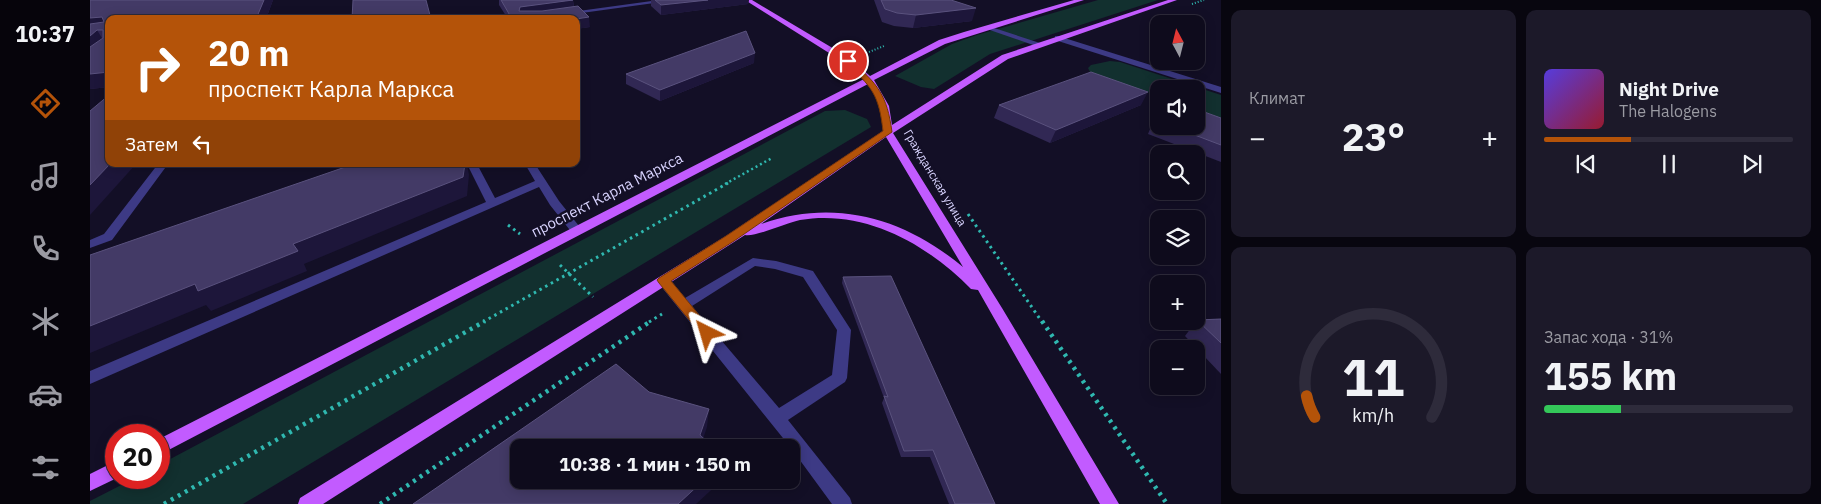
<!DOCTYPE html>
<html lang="ru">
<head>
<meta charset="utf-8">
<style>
	body { margin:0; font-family:"IBM Plex Sans",sans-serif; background:#1c1929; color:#f1f3f6; height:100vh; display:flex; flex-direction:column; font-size:19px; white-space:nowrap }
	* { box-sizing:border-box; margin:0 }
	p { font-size:16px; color:#9b9ba3 }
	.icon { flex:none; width:28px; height:28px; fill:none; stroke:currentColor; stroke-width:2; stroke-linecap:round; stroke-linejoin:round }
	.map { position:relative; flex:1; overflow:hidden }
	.side { display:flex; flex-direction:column; gap:10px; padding:10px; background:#08060f; width:600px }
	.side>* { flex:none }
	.guide { position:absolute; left:15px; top:15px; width:475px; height:152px; border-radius:10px; box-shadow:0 2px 12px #0003,0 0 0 1px #2e2b3b; background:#b45309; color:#fff; overflow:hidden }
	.needle { width:32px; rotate:353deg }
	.fabs { position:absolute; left:1060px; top:15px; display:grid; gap:10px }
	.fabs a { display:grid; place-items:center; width:55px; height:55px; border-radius:10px; background:#0e0b1c; box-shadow:0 2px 12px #0003,0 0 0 1px #2e2b3b; font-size:25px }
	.speed { position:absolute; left:15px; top:424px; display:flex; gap:10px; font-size:25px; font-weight:700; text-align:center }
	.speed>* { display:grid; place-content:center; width:65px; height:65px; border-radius:50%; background:#0e0b1c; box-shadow:0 2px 12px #0003,0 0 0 1px #2e2b3b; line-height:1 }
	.speed .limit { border:8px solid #d22; background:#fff; color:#111 }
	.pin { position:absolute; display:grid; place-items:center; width:42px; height:42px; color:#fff; margin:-21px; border:2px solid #fff; border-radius:50%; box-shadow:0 1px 5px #0007 }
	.me { position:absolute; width:55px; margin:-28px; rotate:320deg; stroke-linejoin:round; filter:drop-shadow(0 0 4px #0008) }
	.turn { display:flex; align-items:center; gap:18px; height:105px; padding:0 20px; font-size:22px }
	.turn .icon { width:65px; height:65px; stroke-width:2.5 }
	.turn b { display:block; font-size:35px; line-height:42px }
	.then { display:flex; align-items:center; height:48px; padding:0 20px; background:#0003; gap:10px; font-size:19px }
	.big { font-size:38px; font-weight:700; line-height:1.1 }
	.side .widget { flex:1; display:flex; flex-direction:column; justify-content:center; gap:8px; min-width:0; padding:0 18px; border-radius:10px; background:#1c1929 }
	.side .dial { align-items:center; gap:0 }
	.dial svg { height:130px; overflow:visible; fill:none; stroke:#2e2b3b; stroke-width:7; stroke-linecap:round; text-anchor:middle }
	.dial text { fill:#f1f3f6; stroke:none }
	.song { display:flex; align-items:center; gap:15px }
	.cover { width:60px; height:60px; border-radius:8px; background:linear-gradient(135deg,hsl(250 70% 55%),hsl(350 70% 35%)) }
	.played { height:5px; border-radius:2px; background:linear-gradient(90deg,#b45309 35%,#2e2b3b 35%) }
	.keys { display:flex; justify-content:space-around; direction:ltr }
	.heat { display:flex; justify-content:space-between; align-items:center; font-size:28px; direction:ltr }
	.charge { height:8px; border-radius:4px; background:linear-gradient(90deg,#34c759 31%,#2e2b3b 0) }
	.side .tiles { flex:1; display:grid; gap:10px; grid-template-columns:repeat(2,1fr) }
	.trip { position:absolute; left:420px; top:439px; width:290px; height:50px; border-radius:10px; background:#0e0b1c; box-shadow:0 2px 12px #0003,0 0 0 1px #2e2b3b; font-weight:700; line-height:50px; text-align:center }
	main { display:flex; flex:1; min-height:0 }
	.dock { display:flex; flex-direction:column; width:90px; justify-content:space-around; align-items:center; background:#06040b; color:#9b9ba3 }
	.dock .icon { width:35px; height:35px }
	.dock .selected { color:#b45309 }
	.dock b { font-size:22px; color:#f1f3f6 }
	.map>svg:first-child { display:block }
	.green { fill:#12302f }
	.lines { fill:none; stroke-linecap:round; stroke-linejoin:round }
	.path-far3 { stroke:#2fb8b0; stroke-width:2; stroke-dasharray:1 2; stroke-linecap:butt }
	.path-far2 { stroke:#2fb8b0; stroke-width:2.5; stroke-dasharray:2 3; stroke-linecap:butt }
	.path-far1 { stroke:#2fb8b0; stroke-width:3; stroke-dasharray:2.5 4; stroke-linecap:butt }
	.path { stroke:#2fb8b0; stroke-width:4.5; stroke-dasharray:3 5; stroke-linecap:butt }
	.minor { fill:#3d3a85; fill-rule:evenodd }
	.major { fill:#c25bff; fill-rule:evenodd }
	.wall { fill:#312854 }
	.shaded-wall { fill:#1d163a }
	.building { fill:#433a66; stroke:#5a527e }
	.route { fill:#b45309; stroke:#753606 }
	.labels { text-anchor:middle; stroke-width:5; stroke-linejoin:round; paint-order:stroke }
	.far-street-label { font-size:12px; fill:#d9d4ff; stroke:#130f26 }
	.street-label { font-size:15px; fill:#d9d4ff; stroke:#130f26 }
</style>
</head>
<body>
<main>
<nav class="dock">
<b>10:37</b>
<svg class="icon selected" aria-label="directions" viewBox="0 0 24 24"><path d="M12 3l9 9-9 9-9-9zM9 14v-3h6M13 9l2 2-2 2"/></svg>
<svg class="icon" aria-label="music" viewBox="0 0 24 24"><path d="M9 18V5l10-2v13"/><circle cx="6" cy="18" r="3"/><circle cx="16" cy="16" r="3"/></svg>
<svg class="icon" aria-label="phone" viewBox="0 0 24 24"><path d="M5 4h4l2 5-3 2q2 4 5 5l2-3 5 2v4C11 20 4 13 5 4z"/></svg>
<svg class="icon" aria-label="climate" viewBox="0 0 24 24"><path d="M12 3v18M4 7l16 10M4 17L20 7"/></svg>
<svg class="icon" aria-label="car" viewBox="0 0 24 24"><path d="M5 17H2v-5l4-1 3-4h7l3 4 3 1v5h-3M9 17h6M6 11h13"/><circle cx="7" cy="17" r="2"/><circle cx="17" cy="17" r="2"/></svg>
<svg class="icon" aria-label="filters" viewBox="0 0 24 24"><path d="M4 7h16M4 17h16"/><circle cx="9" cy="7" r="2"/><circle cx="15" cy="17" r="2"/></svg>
</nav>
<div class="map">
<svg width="1131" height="504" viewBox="0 0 1131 504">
	<rect width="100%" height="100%" fill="#130f26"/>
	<g class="green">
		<polygon points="1008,0 1068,0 900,54 844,89 831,87 805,76 862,44 887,35"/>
		<polygon points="1020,61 1030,62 1131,95 1131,118 1106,109 1106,89 1069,89 1069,96 1000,72 998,68 1001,65"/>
		<polygon points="755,110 777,119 781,127 153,504 0,504 0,501 45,478 69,478 69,465 735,111"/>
	</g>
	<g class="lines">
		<g class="path-far3">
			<polyline points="1102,4 1114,0"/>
			<polyline points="779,52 794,46"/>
		</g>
		<polyline class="path-far2" points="635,184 682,158"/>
		<g class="path-far1">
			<polyline points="878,214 952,322"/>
			<polyline points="418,225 430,234"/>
			<polyline points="470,265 503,297"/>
			<polyline points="393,322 638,183"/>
			<polyline points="559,322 572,314"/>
		</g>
		<g class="path">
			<polyline points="952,321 1077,504"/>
			<polyline points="74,504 395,321"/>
			<polyline points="290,504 561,321"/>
		</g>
		<g class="minor">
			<polygon points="569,0 579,1 477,15 474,13"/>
			<polygon points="894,26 898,26 953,44 946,46 894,28"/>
			<polygon points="968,36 1131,87 1131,93 965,40 965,36"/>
			<polygon points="68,164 78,164 22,240 0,248 0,240 14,234"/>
			<polygon points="377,164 387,164 405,198 445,181 435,164 445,164 469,201 493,231 487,235 483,234 460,205 449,187 0,384 0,371 396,202"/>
			<path d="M663,258L686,261L723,271L761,330L757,378L755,382L698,420L760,498L762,504H742L701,448L566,280L573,276L578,277L595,298ZM665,266L685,269L713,277L747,330L742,375L689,408L602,306Z"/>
		</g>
		<g class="major">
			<path d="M655,0H662L761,59L780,76L849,40L874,32L984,0H994L855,44L784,80L799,106L802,125L912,55L1078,0H1087L918,59L803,133L912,308L1029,504H1010L888,290L881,289C837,244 775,209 710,220C696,223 666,237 655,235L233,504H208L210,498L636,236L793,131L791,106L778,84L69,455V439L774,79L755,63ZM796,137L873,267C814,218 745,198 671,224Z"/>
			<polygon points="26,461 27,478 0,491 0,474"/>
		</g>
	</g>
	<g class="wall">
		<polygon points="0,0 183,0 176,19 19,19 19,87 0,89"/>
		<polygon points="409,0 483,0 484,7 500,27 486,29 486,19 418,19 409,5"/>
		<polygon points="561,0 659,0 658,4 571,15 561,6"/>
		<polygon points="784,0 861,0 882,21 823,28 804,26 792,22"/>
		<polygon points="664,63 570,101 536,84 536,74"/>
		<polygon points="909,105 1051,105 960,143 904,118"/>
		<polygon points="1069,107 1069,126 1106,126 1131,118 1131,162 1058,134"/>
		<polygon points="753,277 905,504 859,504 840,457 811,457 792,403 794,398 752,283"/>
		<polygon points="1131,319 1131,374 1095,336 1107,320"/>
	</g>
	<g class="shaded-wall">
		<polygon points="174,0 183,0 176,19 166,19"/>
		<polygon points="483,0 484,10 432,17 429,11 430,7"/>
		<polygon points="618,0 659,0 658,4 571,15 571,5"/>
		<polygon points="886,8 882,21 823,28 826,15"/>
		<polygon points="12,17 19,29 7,30 15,43 0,56 0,18"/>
		<polygon points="499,17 500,27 486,29 486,19"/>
		<polygon points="665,53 664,63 570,101 570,90"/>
		<polygon points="0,65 19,72 19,87 0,89"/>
		<polygon points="1058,92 1051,105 960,143 966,130"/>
		<polygon points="20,164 46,164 0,215 0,185"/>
		<polygon points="375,164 377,164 379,175 377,196 214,264 217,271 121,311 116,305 0,353 0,326 203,244"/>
		<polygon points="619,409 617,427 610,448 610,435"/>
		<polygon points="614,480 632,480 606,504 588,504"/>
	</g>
	<g class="building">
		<polygon points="0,0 174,0 166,19 19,19 19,72 0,74 0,47 13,38 13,30 7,30 0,36 0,24 14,22 12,17 0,18"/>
		<polygon points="263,0 336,0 341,19 262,19"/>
		<polygon points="411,0 483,0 430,7 429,11 452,11 488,6 499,17 486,19 422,19"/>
		<polygon points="565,0 618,0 571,5"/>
		<polygon points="791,0 861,0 886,8 826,15 807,13 795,9"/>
		<polygon points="656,31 665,53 570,90 536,74"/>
		<polygon points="1001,72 1058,92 966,130 909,105"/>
		<polygon points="19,95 19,164 20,164 0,185 0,111"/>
		<polygon points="1106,109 1131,118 1131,145 1081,126 1106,126"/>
		<polygon points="1069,111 1069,122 1065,120"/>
		<polygon points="264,164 375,164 373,177 203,244 208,251 108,291 105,284 0,326 0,255"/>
		<polygon points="801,276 905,504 865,504 843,450 814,451 794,396 798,397 753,277"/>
		<polygon points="1131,319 1131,343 1107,320"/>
		<polygon points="526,364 559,392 619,409 610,435 624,448 429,448 429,480 614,480 588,504 323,504"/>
	</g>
	<path class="route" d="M755,60H760C788,84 797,95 802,132L644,241L581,281L624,333L617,338L613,337L569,283L567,280L569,278L636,236L793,131C789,95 782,86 755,63Z"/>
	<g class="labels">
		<g class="far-street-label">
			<text transform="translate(845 178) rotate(59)" y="4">Гражданская улица</text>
		</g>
		<g class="street-label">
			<text transform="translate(517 195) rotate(-27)" y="5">проспект Карла Маркса</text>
		</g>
	</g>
</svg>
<div class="fabs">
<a><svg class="needle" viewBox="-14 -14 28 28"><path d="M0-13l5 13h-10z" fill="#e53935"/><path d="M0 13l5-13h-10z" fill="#9b9ba3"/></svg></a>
<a><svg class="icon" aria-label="sound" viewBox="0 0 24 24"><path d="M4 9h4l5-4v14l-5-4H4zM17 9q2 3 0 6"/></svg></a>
<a><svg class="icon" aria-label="search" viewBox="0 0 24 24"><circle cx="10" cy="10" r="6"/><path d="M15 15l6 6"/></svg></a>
<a><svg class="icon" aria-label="layers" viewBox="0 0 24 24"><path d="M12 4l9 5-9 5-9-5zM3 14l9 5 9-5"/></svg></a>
<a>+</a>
<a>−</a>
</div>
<div class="speed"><div class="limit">20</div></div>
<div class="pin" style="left:758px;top:61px;background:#d93025"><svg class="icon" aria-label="arrive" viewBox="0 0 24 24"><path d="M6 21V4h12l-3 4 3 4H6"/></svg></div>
<svg class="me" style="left:617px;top:333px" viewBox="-20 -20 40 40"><path d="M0-17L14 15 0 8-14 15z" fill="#b45309" stroke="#fff" stroke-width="4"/></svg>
<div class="trip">10:38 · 1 мин · 150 m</div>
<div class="guide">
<div class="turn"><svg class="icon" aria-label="right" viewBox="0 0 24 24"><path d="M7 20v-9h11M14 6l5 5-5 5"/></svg><div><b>20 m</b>проспект Карла Маркса</div></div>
<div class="then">Затем<svg class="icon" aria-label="left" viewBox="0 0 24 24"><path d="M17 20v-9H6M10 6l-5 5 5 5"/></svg></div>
</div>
</div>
<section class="side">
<div class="tiles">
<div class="widget"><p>Климат</p>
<div class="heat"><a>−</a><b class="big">23°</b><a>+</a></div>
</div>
<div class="widget">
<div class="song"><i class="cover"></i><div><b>Night Drive</b><p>The Halogens</p></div></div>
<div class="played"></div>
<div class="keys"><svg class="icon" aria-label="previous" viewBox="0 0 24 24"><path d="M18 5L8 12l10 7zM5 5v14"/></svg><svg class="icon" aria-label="pause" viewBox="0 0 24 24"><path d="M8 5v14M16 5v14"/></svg><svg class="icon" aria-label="next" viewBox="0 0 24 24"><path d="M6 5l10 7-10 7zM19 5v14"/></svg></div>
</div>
<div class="widget dial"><svg viewBox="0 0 100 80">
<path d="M14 69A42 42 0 1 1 86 69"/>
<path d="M14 69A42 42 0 0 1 9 56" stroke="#b45309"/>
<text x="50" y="56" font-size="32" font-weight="700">11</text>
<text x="50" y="72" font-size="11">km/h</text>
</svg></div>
<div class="widget"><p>Запас хода · 31%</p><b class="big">155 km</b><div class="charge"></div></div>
</div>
</section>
</main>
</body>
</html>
